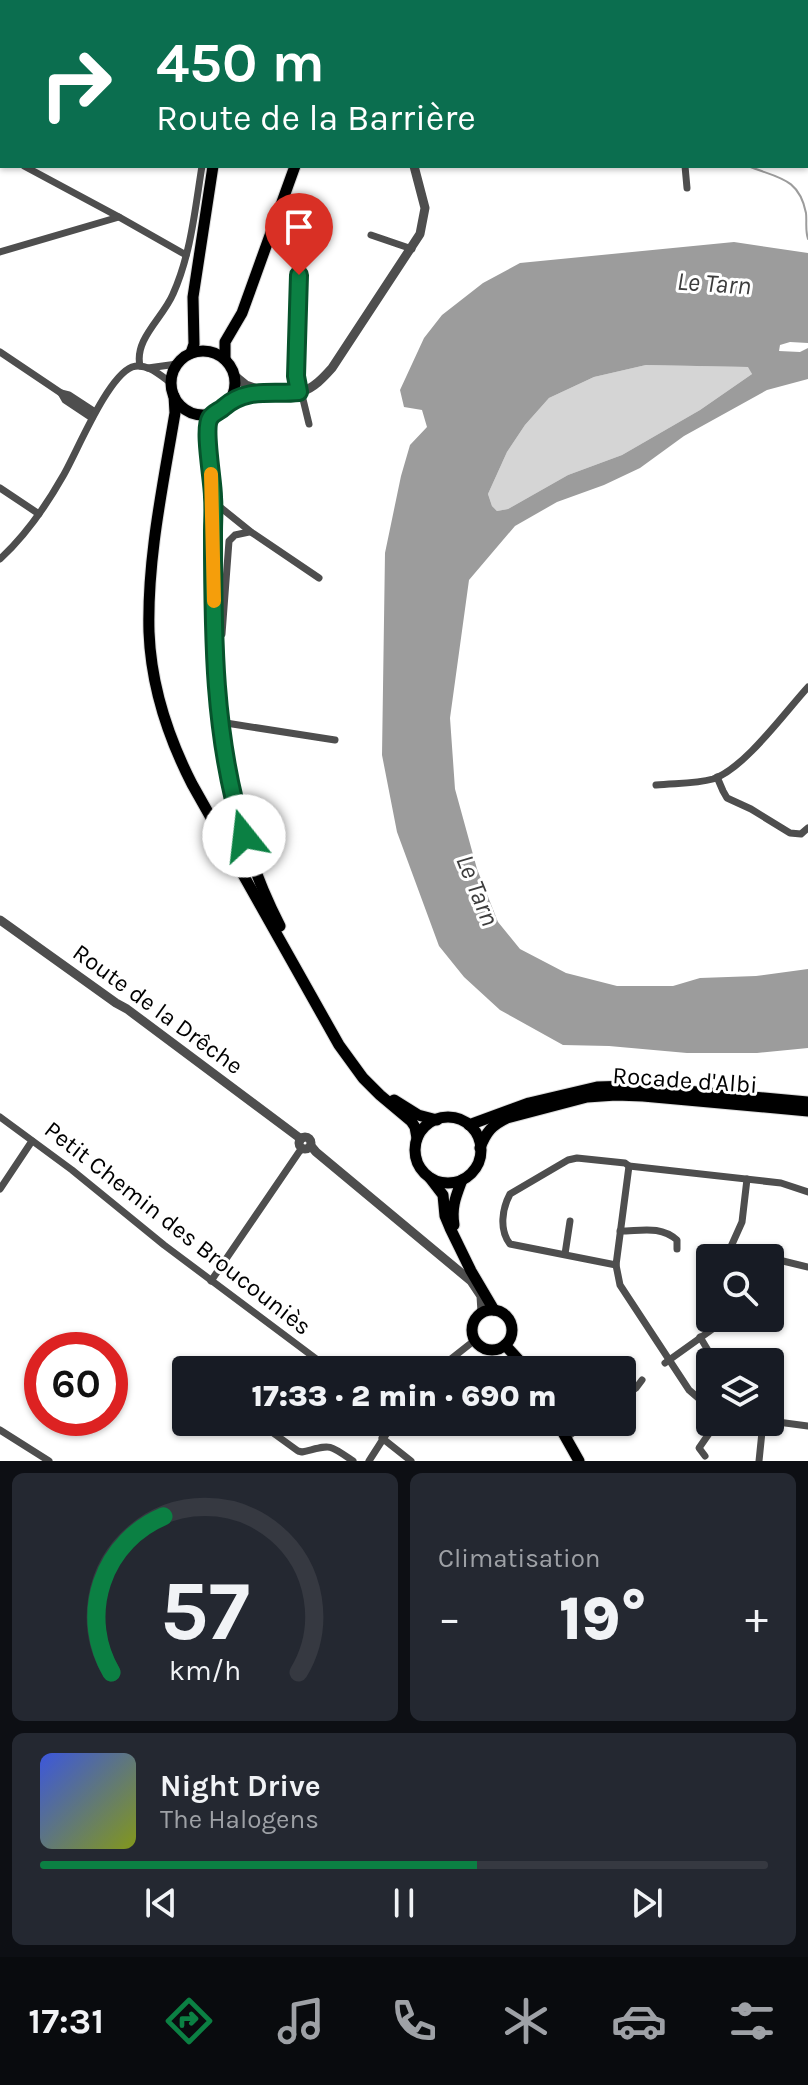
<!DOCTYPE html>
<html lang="fr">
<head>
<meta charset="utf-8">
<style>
	body { margin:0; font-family:Karla,sans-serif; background:#242831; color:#f1f3f6; height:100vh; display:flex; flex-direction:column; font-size:30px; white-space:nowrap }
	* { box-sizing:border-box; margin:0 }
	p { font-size:26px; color:#9ea1a6 }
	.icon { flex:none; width:44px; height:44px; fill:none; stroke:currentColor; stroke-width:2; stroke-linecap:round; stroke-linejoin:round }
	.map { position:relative; height:1461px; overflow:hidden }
	.side { display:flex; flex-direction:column; gap:12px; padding:12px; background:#0d0f14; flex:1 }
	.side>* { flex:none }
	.hud { position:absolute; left:0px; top:0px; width:808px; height:168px; box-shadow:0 2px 6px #0004; background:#0b6e4f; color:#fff; overflow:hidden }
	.tools { position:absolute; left:696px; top:1244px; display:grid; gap:16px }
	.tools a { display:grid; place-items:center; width:88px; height:88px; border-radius:8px; background:#171b24; box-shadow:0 2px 6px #0004; font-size:40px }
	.speed { position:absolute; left:24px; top:1332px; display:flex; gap:16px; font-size:40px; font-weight:700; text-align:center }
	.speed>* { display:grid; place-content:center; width:104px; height:104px; border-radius:50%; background:#171b24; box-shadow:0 2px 6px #0004; line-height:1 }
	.speed .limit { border:12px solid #d22; background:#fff; color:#111 }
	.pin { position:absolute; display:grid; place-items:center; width:68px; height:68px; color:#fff; margin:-82px -34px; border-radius:50% 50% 50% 0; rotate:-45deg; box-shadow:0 0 8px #0007 }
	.pin .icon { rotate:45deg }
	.me { position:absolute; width:88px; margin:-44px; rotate:344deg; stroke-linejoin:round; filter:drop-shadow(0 0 6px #0008) }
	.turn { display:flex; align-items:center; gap:28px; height:168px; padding:0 24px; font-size:36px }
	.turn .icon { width:104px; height:104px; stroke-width:2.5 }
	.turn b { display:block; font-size:56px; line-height:68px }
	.big { font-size:60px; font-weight:800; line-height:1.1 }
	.side .tile { flex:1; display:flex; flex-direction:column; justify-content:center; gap:12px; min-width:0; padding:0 28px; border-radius:12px; background:#242831 }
	.side .dial { align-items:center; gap:0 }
	.dial svg { height:208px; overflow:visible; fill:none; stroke:#363941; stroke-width:7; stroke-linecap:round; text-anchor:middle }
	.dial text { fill:#f1f3f6; stroke:none }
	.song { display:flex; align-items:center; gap:24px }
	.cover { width:96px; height:96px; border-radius:12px; background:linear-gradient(135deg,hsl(230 70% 55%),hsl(70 70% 35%)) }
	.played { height:8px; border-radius:4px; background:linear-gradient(90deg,#0b8043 60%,#363941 60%) }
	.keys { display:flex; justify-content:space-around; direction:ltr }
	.heat { display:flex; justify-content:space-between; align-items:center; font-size:44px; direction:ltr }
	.side .tiles { flex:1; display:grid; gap:12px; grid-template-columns:1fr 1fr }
	.tile:last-child { grid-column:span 2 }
	.trip { position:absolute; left:172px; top:1356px; width:464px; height:80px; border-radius:8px; background:#171b24; box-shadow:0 2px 6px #0004; font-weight:800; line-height:80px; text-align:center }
	.menu { display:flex; height:128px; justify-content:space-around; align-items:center; background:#090b0e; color:#9ea1a6 }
	.menu .icon { width:56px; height:56px }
	.menu .selected { color:#0b8043 }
	.menu b { font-size:36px; color:#f1f3f6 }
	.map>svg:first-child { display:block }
	.green { fill:#d5d5d5 }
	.water { fill:#9c9c9c; fill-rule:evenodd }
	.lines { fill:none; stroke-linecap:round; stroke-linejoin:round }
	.stream { stroke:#9c9c9c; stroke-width:2 }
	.primary-casing { stroke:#dbdbdb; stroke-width:13 }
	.trunk-casing { stroke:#dbdbdb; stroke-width:13 }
	.pedestrian { stroke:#4e4e4e; stroke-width:5 }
	.minor { stroke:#4e4e4e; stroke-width:7 }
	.tertiary { stroke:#4e4e4e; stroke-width:9 }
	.primary { stroke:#000; stroke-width:11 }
	.trunk { stroke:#000; stroke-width:11 }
	.route-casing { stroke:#07532c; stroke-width:20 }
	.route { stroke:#0b8043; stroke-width:14 }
	.slow { stroke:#f59e0b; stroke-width:14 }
	.labels { text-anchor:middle; stroke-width:6; stroke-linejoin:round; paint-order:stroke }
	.street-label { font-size:24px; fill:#000; stroke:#fff }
	.water-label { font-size:26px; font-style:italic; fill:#3d3d3d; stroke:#fff }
</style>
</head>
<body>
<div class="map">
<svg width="808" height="1461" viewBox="0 0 808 1461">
	<rect width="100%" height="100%" fill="#fff"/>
	<polygon class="green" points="646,365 749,367 752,374 700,410 622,455 568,475 508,509 497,511 492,506 488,494 507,452 525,425 549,398 594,377"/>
	<path class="water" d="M734,242L808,253V343L790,342L780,345L779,351L800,352L808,348V379L767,390L684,436L640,468L604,485L557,502L515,526L469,580L450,718L455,789L477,869L498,922L520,949L566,973L617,986H673L700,978L756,976L808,969V1048L757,1053H687L609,1046L563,1045L500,1010L464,977L439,946L397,832L382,755L385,553L401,476L410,445L427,427L422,410L404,407L400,390L424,338L442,315L483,283L520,263ZM646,365L748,367L752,374L700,410L622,455L568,475L508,509L497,511L492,506L488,494L507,452L525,425L549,398L594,377Z"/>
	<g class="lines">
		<g class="stream">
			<polyline points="806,118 808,118"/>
			<path d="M748,166C777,178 799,177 806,213C807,222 805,230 808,239"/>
		</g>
		<defs>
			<g id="primary">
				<polyline points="238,2 238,0"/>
				<polyline points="355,2 356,0"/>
				<circle cx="203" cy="383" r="32"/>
				<polyline points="191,353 194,344 193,297 213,166"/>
				<polyline points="225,359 225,342 242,313 295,166"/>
				<path d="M174,396L175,413C163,485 147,559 149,632C151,685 168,737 192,784L339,1045L363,1078L380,1095L411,1121L415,1127L417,1138"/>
				<path d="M214,413C211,417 209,418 208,423C205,440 213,477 213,496C215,553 213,610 216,667C220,757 239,846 280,926"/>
				<polyline points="394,1100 418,1115 437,1120"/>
				<circle cx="448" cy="1150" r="33"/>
				<polyline points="430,1178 443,1195 445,1216 450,1228 471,1271 494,1310"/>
				<path d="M454,1225C451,1207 456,1196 462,1180"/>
				<circle cx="492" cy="1330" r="20"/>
				<polyline points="505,1345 528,1370"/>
				<polyline points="557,1422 579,1461"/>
			</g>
			<g id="trunk">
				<polyline points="469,1125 529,1103 597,1087 632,1086 808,1102"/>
				<path d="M480,1148C486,1132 492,1125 507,1118L587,1097L616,1095L643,1096L808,1111"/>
			</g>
		</defs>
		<use href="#primary" class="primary-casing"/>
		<use href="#trunk" class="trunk-casing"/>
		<polyline class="pedestrian" points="806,59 808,60"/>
		<g class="minor">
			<polyline points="92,0 93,2"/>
			<polyline points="618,0 618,2"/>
			<polyline points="651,2 656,0"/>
			<polyline points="730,2 730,0"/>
			<polyline points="0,50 2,50"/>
			<polyline points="0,103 2,95"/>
			<polyline points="24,166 119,217"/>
			<polyline points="685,166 687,188"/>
			<polyline points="371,235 412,249"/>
			<polyline points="0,252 119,217 186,255"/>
			<polyline points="0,352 61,393"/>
			<path d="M140,366C134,339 163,318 173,294C191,254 195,209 202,166"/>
			<polyline points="148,368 177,364"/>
			<polyline points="301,391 309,424"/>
			<polyline points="299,392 296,376 299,250"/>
			<polyline points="92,418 65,400 61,393 69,395 95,412"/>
			<polyline points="0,488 39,514"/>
			<polyline points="220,507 251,532 319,578"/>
			<path d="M0,559C25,536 46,506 63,476C77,452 107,377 132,367C146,362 160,375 171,383"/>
			<polyline points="222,634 229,541 235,535 249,532"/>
			<polyline points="226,723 335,740"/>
			<polyline points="717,777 723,791 727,798 751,809 790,833 801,834 808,828"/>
			<path d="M656,785C674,783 695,784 713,779C744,769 785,712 808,687"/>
			<polyline points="0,1117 72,1170 164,1245 331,1370"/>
			<polyline points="629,1166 616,1265 620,1285 689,1390 710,1408"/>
			<polyline points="0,1189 32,1141"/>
			<path d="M620,1231C641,1231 660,1225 677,1240V1249"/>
			<polyline points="729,1251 742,1222 747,1179"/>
			<polyline points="565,1254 570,1221"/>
			<polyline points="783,1261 808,1267"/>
			<path d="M616,1265L510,1244C499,1230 502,1209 510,1194L568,1160L577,1158L625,1163L629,1166L781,1183L808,1192"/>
			<polyline points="211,1281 299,1152 302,1149"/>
			<polyline points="770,1294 779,1300"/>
			<polyline points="700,1337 715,1362"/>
			<polyline points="665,1363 728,1318"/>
			<polyline points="437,1370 475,1340"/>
			<polyline points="622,1398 636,1388 642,1380"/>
			<polyline points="770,1421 808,1426"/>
			<path d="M258,1422L298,1451L302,1452C332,1445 327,1443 353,1461"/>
			<polyline points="0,1430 49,1461"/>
			<polyline points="382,1438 411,1461"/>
			<polyline points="566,1438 588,1422"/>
			<polyline points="705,1456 699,1448 717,1422"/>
			<polyline points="369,1461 394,1422"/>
			<polyline points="759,1461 763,1422"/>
		</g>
		<g class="tertiary">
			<polyline points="573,2 578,0"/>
			<polyline points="235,376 246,385 263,391"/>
			<path d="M230,401C257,389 275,399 301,392C314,388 323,378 332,368L420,234L425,208L414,166"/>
			<polyline points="0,920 116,1003 127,1009 301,1139"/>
			<circle cx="305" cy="1143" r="6"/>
			<polyline points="311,1146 316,1152 471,1281 481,1296 482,1312"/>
		</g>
		<use href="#primary" class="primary"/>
		<use href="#trunk" class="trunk"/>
	</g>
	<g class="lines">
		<defs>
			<path id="route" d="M244,836C213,738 213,634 213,533C213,521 214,509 213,497C213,481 203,429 210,418C214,412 220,411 224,407C247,387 272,395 299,392L296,376L299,275"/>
		</defs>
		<use href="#route" class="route-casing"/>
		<use href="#route" class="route"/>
		<polyline class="slow" points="211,474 214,601"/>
	</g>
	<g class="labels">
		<g class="street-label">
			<text transform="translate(158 1009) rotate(36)" y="8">Route de la Drêche</text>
			<text transform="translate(685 1080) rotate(4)" y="8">Rocade d'Albi</text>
			<text transform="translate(178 1228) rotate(38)" y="8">Petit Chemin des Broucouniès</text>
		</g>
		<g class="water-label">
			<text transform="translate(714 283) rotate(4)" y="9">Le Tarn</text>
			<text transform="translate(478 890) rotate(68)" y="9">Le Tarn</text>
		</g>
	</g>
</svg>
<div class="tools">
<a><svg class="icon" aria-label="search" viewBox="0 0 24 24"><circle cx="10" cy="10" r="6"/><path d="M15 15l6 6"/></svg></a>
<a><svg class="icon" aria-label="layers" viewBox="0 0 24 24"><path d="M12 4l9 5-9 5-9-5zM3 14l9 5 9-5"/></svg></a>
</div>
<div class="speed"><div class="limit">60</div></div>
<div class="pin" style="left:299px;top:275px;background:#d93025"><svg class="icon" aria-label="arrive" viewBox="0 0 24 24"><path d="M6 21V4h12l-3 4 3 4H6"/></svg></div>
<svg class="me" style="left:244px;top:836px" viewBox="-20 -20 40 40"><circle r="19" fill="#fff"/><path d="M0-13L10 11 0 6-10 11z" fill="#0b8043"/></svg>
<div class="trip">17:33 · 2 min · 690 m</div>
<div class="hud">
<div class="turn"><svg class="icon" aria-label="right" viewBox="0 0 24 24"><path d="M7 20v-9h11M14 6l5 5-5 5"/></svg><div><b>450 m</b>Route de la Barrière</div></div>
</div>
</div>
<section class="side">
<div class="tiles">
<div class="tile dial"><svg viewBox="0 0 100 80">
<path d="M14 69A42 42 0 1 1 86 69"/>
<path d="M14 69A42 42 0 0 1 34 9" stroke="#0b8043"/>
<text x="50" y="56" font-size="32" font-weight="700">57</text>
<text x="50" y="72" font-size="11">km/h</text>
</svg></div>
<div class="tile"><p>Climatisation</p>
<div class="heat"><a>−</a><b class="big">19°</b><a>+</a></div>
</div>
<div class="tile">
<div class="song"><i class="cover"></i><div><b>Night Drive</b><p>The Halogens</p></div></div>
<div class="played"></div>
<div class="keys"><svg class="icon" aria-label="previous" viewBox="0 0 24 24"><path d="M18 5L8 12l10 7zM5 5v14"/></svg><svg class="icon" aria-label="pause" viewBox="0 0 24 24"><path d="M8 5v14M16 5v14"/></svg><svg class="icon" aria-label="next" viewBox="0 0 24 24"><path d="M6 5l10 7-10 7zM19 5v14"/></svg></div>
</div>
</div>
</section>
<nav class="menu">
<b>17:31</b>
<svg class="icon selected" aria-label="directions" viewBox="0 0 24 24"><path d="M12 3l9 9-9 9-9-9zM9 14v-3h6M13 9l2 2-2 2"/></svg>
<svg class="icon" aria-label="music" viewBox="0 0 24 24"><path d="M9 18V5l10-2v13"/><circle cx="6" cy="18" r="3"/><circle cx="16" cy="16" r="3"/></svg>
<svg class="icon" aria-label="phone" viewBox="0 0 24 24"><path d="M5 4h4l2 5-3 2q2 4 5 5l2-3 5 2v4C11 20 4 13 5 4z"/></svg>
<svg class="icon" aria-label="climate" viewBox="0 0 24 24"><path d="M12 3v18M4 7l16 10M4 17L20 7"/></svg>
<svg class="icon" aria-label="car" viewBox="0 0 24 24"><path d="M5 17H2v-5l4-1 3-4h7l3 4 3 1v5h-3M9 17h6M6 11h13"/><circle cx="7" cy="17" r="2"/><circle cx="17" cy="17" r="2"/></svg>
<svg class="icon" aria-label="filters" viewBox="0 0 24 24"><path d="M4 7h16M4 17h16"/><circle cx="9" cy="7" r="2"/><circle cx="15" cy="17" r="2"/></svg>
</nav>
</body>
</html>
